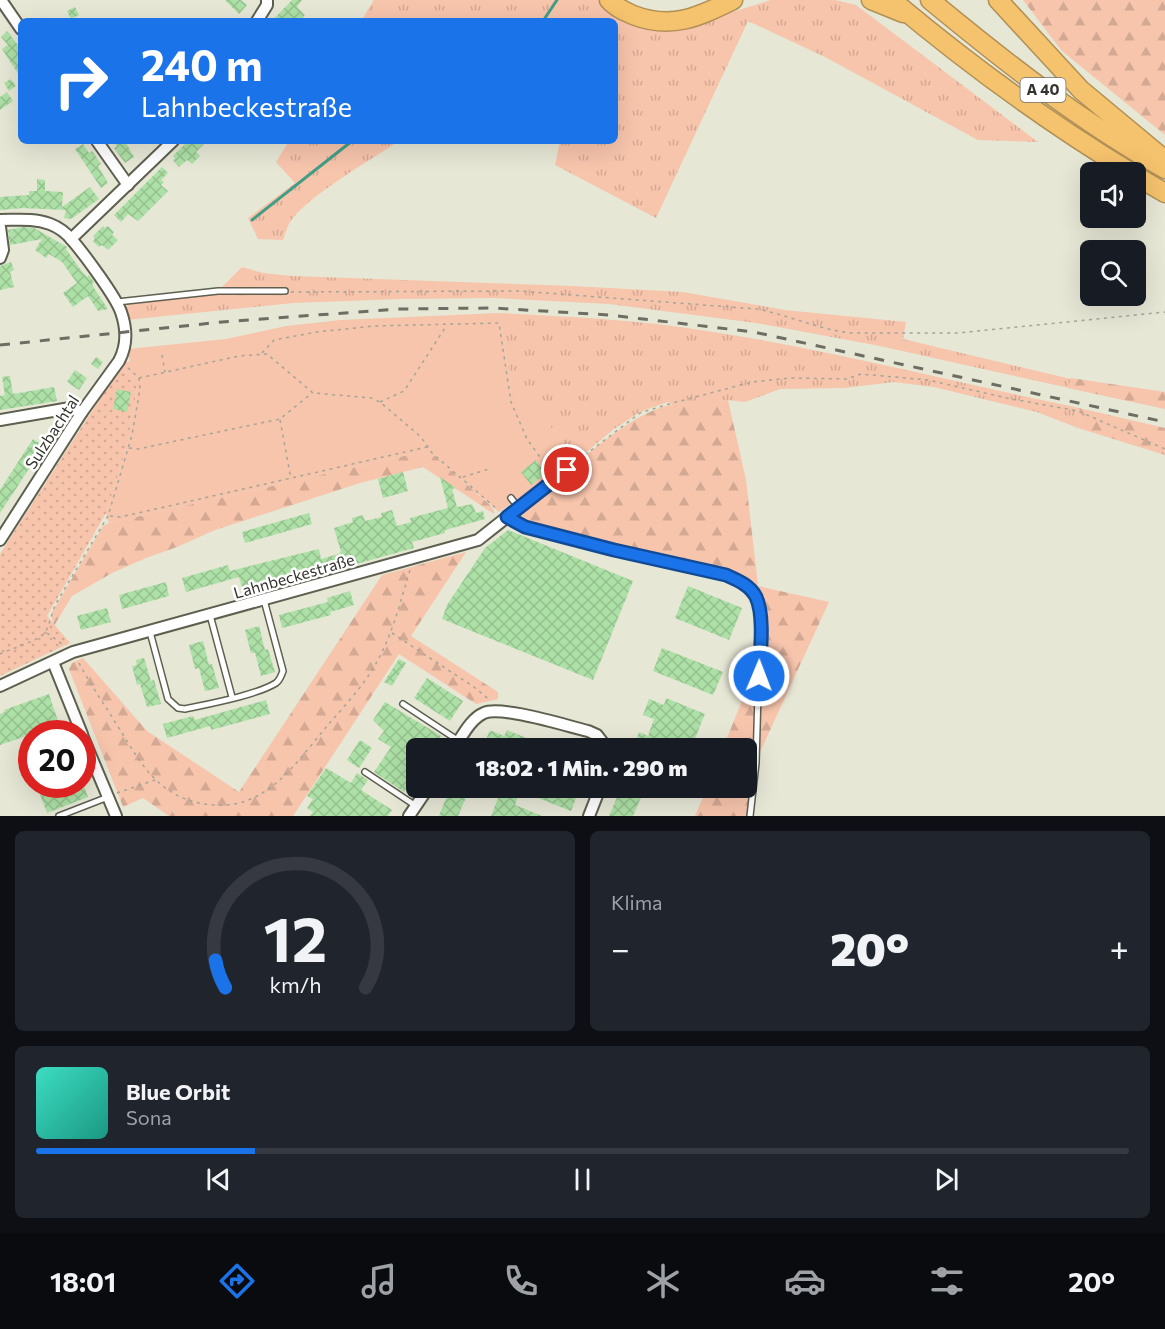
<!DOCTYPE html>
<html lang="de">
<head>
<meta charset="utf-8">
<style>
	body { margin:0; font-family:Commissioner,sans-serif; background:#20242c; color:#f1f3f6; height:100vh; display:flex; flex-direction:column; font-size:22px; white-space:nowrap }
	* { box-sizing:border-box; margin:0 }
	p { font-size:20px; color:#9ea1a6 }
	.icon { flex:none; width:33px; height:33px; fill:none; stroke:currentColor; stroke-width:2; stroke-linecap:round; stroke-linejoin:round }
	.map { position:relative; height:816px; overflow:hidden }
	.panel { display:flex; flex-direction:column; gap:15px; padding:15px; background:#0d0f14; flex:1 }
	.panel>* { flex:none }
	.guide { position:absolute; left:18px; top:18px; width:600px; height:126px; border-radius:9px; box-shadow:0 6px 24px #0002; background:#1a73e8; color:#fff; overflow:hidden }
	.fabs { position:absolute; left:1080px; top:162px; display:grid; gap:12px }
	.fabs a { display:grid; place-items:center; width:66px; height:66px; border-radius:9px; background:#171b24; box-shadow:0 6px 24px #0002; font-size:30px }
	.speed { position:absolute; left:18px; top:720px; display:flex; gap:12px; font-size:30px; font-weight:700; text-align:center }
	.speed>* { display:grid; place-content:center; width:78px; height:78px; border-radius:50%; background:#171b24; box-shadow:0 6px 24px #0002; line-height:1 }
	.speed .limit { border:9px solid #d22; background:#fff; color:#111 }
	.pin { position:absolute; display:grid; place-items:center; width:51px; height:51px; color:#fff; margin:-26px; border:3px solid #fff; border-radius:50%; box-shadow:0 2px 6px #0007 }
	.me { position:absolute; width:66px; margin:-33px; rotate:1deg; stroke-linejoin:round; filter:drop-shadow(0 0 4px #0008) }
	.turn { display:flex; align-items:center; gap:21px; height:126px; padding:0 24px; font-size:27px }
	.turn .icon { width:78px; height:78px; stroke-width:2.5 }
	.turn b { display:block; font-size:42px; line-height:51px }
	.big { font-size:45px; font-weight:800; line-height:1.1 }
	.panel .widget { flex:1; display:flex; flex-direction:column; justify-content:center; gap:9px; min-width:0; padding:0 21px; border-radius:9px; background:#20242c }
	.panel .dial { align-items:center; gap:0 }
	.dial svg { height:156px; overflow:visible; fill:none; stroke:#363941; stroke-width:7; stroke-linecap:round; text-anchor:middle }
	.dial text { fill:#f1f3f6; stroke:none }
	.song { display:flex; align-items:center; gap:18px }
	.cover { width:72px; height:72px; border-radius:9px; background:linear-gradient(135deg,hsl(170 70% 55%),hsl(170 70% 35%)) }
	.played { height:6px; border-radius:3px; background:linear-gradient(90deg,#1a73e8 20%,#363941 20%) }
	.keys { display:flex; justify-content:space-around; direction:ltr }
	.heat { display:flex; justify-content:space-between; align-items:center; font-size:33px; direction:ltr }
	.panel .tiles { flex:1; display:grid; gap:15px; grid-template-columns:1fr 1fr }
	.widget:last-child { grid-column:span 2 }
	.trip { position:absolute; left:406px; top:738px; width:351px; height:60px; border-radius:9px; background:#171b24; box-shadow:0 6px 24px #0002; font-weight:800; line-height:60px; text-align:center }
	.dock { display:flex; height:96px; justify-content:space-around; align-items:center; background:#090b0e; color:#9ea1a6 }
	.dock .icon { width:42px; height:42px }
	.dock .active { color:#1a73e8 }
	.dock b { font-size:27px; color:#f1f3f6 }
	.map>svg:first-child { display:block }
	.grass { fill:url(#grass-tufts) }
	.forest { fill:url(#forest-firs) }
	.park { fill:url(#park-dots) }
	.garden { fill:#f7c4ac }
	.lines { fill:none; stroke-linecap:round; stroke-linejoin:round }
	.stream { stroke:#429e85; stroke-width:3 }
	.building { fill:url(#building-cross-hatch) }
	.lane-casing { stroke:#5e5f4f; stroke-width:8 }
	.street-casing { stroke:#5e5f4f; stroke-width:14 }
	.highway-casing { stroke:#b19056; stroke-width:21 }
	.path { stroke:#a4a597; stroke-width:1.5; stroke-dasharray:3 4.5; stroke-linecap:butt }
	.lane { stroke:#fff; stroke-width:5 }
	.street { stroke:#fff; stroke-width:10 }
	.highway { stroke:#f5c26d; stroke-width:18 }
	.rail { stroke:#6d6d63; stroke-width:3; stroke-dasharray:10 10; stroke-linecap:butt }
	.route-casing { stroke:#114b97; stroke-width:15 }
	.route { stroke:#1a73e8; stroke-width:10 }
	.labels { text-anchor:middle; stroke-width:5; stroke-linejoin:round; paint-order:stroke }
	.shield { fill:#fff; stroke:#70706b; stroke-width:1.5 }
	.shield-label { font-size:15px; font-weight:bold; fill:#33332c }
	.street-label { font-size:16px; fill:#33332c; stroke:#fff }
</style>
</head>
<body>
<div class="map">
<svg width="1165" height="816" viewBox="0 0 1165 816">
	<defs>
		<pattern id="grass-tufts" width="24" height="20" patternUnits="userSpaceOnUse" patternTransform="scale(1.5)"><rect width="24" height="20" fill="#f7c4ac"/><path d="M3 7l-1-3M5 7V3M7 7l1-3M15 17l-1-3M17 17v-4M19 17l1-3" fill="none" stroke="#d4a994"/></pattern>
		<pattern id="forest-firs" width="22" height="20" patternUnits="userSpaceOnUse" patternTransform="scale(1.5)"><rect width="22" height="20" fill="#f7c4ac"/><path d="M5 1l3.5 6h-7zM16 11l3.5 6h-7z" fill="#d4a994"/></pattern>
		<pattern id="park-dots" width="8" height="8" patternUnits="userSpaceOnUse" patternTransform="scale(1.5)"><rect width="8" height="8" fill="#f7c4ac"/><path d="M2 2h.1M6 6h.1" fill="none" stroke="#d4a994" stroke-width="1.8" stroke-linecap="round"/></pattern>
		<pattern id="building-cross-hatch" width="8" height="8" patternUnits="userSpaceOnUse" patternTransform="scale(1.5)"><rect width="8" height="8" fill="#ade0a6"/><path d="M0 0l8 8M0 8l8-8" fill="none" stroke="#95c18f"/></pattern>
	</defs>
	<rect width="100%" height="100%" fill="#e6e7d5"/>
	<g class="grass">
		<polygon points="374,0 601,0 620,15 716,17 771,0 835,0 856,5 1038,142 978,140 825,57 748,21 656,218 555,165 560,141 615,141 615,21 361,21"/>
		<path d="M289,141H399C371,160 307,196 290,222C287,227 285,234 283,240L258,239L248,218L295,183L276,162Z"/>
		<polygon points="242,267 263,273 292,276 572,286 683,292 785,310 906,322 903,339 1071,379 1069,388 880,346 756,323 609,304 494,298 399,299 293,303 126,320 125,310 130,301 219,294 221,288"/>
		<path d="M500,313C567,317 634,319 700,330C828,349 953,382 1079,408L1082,415L1078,428L1037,412L934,387L894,382L844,388L780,389L745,402L728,400L673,405L668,402L640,412L614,429L577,460L525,395L512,394Z"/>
	</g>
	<g class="forest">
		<polygon points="1023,0 1165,0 1165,135 1062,51"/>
		<polygon points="1071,378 1165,392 1165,409 1068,388"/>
		<path d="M728,400L746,480L758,586L829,602L755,763L749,816H695L707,788H747V748H723L762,651L764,622L758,595L749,584L727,572L543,531L516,519C555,484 618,418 669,405C687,401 709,402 728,400Z"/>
		<polygon points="1079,408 1165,428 1165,455 1078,428 1082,415"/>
		<polygon points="421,452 435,456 490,505 494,510 494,514 423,467 360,483 215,530 177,547 146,558 112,573 72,596 54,626 51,614 103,526 109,523"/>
		<polygon points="466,552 411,636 498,692 498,699 476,704 399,654 293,816 169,816 143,798 123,807 69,669 72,663 83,658 147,731 239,792 382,575"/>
	</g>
	<path class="park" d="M119,369C131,371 134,379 137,389L127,446L106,513L47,616L70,643L0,676V554Z"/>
	<path class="garden" d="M500,313L512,394L525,395L577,460L499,512L435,456L421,452L109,523L106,513L127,446L137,389C134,379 131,371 119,369L125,361L130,362L128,349L226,339L286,326L341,320Z"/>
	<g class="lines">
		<g class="stream">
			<polyline points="543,21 557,0"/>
			<polyline points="252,220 352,141"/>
		</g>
	</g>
	<g class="building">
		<polygon points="225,0 241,0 247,5 239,14"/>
		<polygon points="292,0 302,0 297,7 305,15 300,21 272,21"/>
		<polygon points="75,7 79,15 71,19 67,11"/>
		<polygon points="7,31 21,49 21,78 2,49 8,45 1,37"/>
		<polygon points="11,79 16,86 9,91 4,83"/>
		<polygon points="7,92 13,101 0,110 0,97"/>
		<polygon points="113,141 125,141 134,157 125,163 114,148 117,146"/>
		<polygon points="188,141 207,141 196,152 200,156 192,164 187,160 179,167 173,160 175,158 173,156"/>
		<polygon points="83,144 89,153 92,151 101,164 98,166 108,183 101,188 75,149"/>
		<polygon points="162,167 168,173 161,180 164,182 161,185 168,191 138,221 128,214 121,222 114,215"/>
		<polygon points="37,179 45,180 45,191 63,192 62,207 90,187 99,199 71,219 64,218 66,210 22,208 0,210 0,197 29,195 29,191 37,191"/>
		<polygon points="103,226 105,228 108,226 114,232 112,235 118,240 108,250 102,245 99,247 93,241 95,238 93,236"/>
		<polygon points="23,227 34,228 67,247 66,249 80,269 87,277 89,275 94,282 92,284 94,288 108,309 98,311 88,296 73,307 63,293 77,283 62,262 49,254 46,258 35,250 42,239 10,245 8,230"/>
		<polygon points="11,262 14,270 10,272 14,287 0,290 0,266"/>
		<polygon points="96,357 103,362 98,369 91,364"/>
		<polygon points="75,370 87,378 79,390 67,382"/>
		<polygon points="10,376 13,394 54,387 57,401 0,410 0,396 5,395 2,377"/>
		<polygon points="117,389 131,392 127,412 113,409"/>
		<polygon points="33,439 44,446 0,513 0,490"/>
		<polygon points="536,460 546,473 531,485 521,472"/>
		<polygon points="403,472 408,491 383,498 378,479"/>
		<polygon points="440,477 456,488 452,489 457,507 472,504 476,513 483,511 485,519 445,530 445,533 412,542 414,548 331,571 329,565 242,587 239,577 186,592 182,578 228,565 230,571 319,549 321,559 338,554 341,552 334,528 353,522 352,518 363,515 365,521 382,517 381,513 392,510 397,526 411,522 410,518 448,508"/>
		<polygon points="309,513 312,524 245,543 242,532"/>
		<polygon points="508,530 633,581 593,680 442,619 447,605 485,548"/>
		<polygon points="166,582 169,596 122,609 119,595"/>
		<polygon points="688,586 742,608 729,640 675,618"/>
		<polygon points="350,591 354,605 330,612 331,615 282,628 279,615 328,602 327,598"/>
		<polygon points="107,608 111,622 81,630 77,616"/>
		<polygon points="259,626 265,650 268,649 275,672 261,676 255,653 251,653 245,630"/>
		<polygon points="203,641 209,665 212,664 219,688 205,691 199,668 195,669 189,645"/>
		<polygon points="662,648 723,672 713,695 653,671"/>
		<polygon points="144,658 151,681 154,680 161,704 147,707 140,684 137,685 132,666 137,665 136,660"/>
		<polygon points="399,659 406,663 392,686 384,682"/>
		<polygon points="427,678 463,701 450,721 414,698"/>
		<polygon points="49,694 59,724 56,725 60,734 32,734 0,745 0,714 5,712 4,710"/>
		<polygon points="666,698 705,714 691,748 633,748 639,732 648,736 654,719 643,715 649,699 664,705"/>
		<polygon points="266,700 270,714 211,730 210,726 167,738 163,724 193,716 195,720"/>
		<polygon points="385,702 441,736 433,748 417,748 417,772 404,792 374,772 391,747 378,739 384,731 373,720"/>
		<polygon points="507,730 551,748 480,748 484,739 486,740 489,732 492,731 504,736"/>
		<polygon points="360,740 372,748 359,768 347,760"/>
		<polygon points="326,768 351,783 357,773 368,780 361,790 392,810 388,816 310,816 313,812 307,808 313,799 307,796"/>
		<polygon points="36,784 83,784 88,797 47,813"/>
		<polygon points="450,788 470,788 458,816 439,816"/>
		<polygon points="502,788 580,788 571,811 520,791 515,805 542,816 491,816"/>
		<polygon points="621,788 645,788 633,816 609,816"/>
	</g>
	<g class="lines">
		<defs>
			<g id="lane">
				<polyline points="117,302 218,291 285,291"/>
				<polyline points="511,498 519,508"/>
				<polyline points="507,517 525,527 614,550 726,575 748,587 756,597 760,623 756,763 750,816"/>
				<polyline points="210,615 232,697"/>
				<path d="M150,632L168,699L178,708L185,709C208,704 257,695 276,683C280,680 281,676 283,671L264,600"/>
				<polyline points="403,704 459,741"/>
				<polyline points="365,772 416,806"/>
				<polyline points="59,816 108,797"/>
			</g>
			<g id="street">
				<polyline points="1,0 21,29"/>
				<polyline points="257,21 267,5 267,0"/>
				<polyline points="97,141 128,185"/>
				<path d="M0,220C17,220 34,218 50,224C58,227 67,234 72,240C84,254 116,297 121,312C127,329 127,346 119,361L82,412L0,540"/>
				<polyline points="0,227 3,250 0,258"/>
				<polyline points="71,239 173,141"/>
				<polyline points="0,420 70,408 82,412"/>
				<polyline points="53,662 82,734"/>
				<polyline points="0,686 73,652 478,540 578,461"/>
				<polyline points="82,735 116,816"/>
				<path d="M454,748C462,737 470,719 484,713C501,705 567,726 588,731L597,735L607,748"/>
				<polyline points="409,816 428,788"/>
				<polyline points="589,816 600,788"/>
			</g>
			<g id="highway">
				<path d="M609,0C615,7 624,11 633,15C672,30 698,17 733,0"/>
				<polyline points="871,0 903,13"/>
				<path d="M892,0C967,63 1046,121 1130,172"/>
				<path d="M930,0C1005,62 1080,121 1165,169"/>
				<polyline points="998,0 1081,90 1159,155"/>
				<polyline points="1136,176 1165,193"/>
			</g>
		</defs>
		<use href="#lane" class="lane-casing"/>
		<use href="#street" class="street-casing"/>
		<use href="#highway" class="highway-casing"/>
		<g class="path">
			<path d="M291,292L519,291L757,309C788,315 818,329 850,333H958L1165,312"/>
			<polyline points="262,353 274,340 317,332 374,326 499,323 511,402 527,439 550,471"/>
			<polyline points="162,355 165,372"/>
			<polyline points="139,378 239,356 267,354 313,393 371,398 380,402 421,437 432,453 498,510"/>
			<polyline points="380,402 404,391 447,325"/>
			<polyline points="280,420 291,479"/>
			<polyline points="129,448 138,449 280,419 312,393"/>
			<polyline points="585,455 640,413 669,404 752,382 790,378 847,379 861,374 928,380 1007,398 1078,411 1165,449"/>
			<polyline points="463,477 489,469"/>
			<polyline points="110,516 120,517 169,506 427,447"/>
			<polyline points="47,633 62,644"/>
			<polyline points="392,633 474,687 491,701"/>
			<path d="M0,654C10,649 42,640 46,631C51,621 52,610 58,600L108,516L132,435L140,389L139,378L127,367"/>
			<path d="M79,663C90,684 104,704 117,725C131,747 145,774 167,789C181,799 197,804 214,805C268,809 297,761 328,725C346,704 368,681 380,656C394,629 401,599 410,570"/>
			<polyline points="117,793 155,780"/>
		</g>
		<use href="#lane" class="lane"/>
		<use href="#street" class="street"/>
		<use href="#highway" class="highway"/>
		<polyline class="rail" points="0,345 222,322 398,309 493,308 609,315 754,332 1165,422"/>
	</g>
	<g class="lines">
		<defs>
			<path id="route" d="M567,470L507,517L525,527L614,550L726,575C737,580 750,585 756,597C765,616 760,655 759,676"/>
		</defs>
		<use href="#route" class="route-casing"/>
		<use href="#route" class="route"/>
	</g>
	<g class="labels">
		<rect class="shield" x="1020.5" y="78" width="45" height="24" rx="4.5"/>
		<g class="shield-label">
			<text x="1043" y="95">A 40</text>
		</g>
		<g class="street-label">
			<text transform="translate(52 432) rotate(-57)" y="6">Sulzbachtal</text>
			<text transform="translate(294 576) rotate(-16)" y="6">Lahnbeckestraße</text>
		</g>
	</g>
</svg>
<div class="fabs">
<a><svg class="icon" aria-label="sound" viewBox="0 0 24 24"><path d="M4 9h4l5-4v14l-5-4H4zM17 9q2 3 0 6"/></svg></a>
<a><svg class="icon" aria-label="search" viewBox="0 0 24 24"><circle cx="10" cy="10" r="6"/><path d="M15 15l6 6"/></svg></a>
</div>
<div class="speed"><div class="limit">20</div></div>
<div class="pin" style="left:567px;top:470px;background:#d93025"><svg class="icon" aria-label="arrive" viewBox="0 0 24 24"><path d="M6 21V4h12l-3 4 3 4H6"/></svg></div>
<svg class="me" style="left:759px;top:676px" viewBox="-20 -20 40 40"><circle r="17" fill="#1a73e8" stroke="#fff" stroke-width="3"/><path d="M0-11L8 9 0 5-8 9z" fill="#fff"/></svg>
<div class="trip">18:02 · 1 Min. · 290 m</div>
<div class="guide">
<div class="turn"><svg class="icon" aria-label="right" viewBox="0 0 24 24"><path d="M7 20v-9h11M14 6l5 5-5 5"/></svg><div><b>240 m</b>Lahnbeckestraße</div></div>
</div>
</div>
<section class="panel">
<div class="tiles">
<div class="widget dial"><svg viewBox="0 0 100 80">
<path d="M14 69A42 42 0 1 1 86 69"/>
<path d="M14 69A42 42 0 0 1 9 55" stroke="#1a73e8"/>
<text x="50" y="56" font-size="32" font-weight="700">12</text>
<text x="50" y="72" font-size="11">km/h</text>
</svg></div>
<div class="widget"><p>Klima</p>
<div class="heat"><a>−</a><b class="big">20°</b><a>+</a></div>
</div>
<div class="widget">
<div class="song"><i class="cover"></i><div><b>Blue Orbit</b><p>Sona</p></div></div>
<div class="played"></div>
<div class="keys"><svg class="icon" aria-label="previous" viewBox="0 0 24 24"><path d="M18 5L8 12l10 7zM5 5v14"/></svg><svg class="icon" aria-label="pause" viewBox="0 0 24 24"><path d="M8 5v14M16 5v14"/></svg><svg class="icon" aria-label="next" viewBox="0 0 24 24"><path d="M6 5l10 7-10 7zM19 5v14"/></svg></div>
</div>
</div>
</section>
<nav class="dock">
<b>18:01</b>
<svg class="icon active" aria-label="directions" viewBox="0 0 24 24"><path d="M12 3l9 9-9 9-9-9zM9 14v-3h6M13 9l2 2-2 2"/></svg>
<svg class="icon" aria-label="music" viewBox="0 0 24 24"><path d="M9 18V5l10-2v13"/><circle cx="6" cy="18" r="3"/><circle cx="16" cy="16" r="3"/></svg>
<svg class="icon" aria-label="phone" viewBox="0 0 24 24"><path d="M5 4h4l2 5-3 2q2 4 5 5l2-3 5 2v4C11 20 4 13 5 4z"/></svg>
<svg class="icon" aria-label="climate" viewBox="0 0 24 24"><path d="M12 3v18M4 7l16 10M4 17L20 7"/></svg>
<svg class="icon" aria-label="car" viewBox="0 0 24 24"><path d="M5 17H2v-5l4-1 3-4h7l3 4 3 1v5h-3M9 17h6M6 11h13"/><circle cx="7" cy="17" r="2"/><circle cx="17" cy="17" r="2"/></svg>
<svg class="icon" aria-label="filters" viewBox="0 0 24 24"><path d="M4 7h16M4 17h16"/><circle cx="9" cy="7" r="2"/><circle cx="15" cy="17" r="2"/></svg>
<b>20°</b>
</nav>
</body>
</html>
